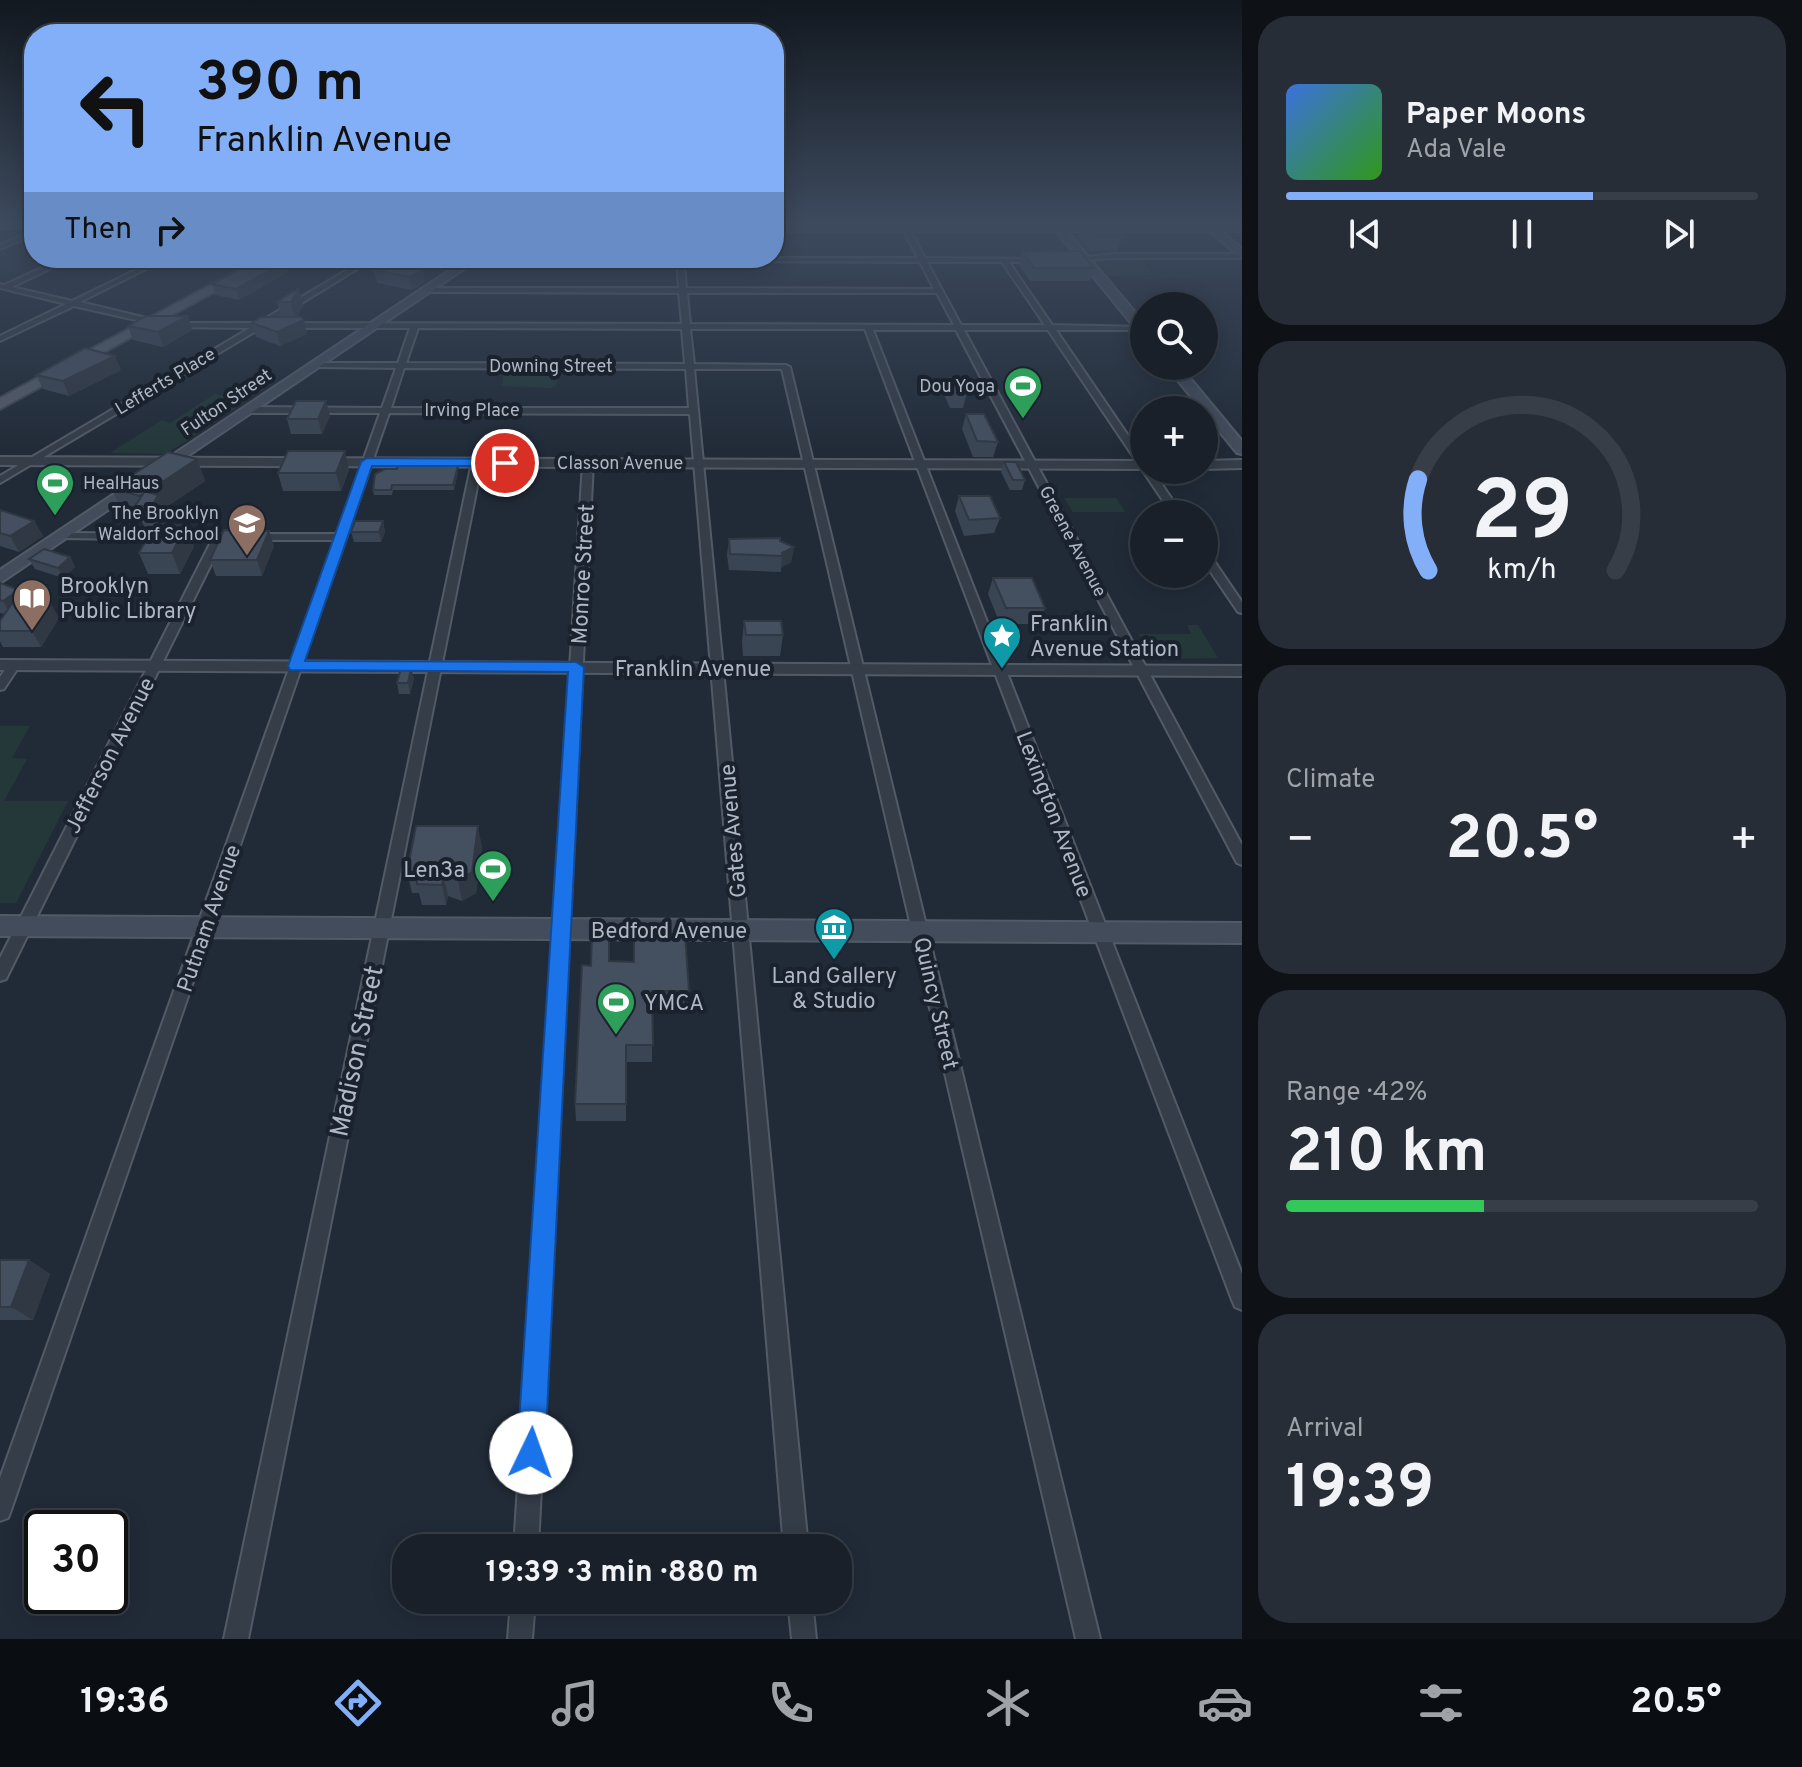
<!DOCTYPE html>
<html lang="en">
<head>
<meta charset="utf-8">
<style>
	body { margin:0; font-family:Overpass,sans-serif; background:#262d36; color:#f1f3f6; height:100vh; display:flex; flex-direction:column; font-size:30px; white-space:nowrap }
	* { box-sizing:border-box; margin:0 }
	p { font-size:26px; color:#9fa3a8 }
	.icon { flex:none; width:44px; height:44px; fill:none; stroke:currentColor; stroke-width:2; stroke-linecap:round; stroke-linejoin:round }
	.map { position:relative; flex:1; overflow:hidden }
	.side { display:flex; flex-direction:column; gap:16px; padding:16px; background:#0e1217; width:560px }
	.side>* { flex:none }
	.guide { position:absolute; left:24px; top:24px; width:760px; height:244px; border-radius:32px; box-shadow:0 4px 20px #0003,0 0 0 2px #373e47; background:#82aff7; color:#111; overflow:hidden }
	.tools { position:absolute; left:1130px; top:292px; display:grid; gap:16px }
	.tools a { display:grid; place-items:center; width:88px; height:88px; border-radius:50%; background:#19202a; box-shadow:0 4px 20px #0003,0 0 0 2px #373e47; font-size:40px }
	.speed { position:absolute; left:24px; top:1510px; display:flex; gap:16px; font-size:40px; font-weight:700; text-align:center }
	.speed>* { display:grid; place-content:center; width:104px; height:104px; border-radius:50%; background:#19202a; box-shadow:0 4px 20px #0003,0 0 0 2px #373e47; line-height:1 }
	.speed .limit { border:4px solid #111; border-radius:12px; background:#fff; color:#111 }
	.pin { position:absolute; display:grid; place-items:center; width:68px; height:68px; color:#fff; margin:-34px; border:4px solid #fff; border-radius:50%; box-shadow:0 2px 8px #0007 }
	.me { position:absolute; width:88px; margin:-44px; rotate:3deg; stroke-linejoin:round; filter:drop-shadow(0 0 6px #0008) }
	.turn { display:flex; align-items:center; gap:28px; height:168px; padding:0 40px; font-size:36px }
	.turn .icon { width:104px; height:104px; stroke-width:2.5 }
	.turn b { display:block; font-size:56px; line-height:68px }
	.then { display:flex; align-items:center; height:76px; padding:0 40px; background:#0003; gap:16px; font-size:30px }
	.big { font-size:60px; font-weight:700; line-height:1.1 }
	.side .tile { flex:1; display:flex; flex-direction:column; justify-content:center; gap:12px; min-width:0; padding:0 28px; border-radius:32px; background:#262d36 }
	.side .dial { align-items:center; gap:0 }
	.dial svg { height:208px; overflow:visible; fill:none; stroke:#373e47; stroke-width:7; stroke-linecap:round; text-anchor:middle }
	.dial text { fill:#f1f3f6; stroke:none }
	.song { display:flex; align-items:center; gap:24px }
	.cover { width:96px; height:96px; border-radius:12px; background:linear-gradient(135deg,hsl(220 70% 55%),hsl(110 70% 35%)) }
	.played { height:8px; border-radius:4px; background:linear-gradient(90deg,#82aff7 65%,#373e47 65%) }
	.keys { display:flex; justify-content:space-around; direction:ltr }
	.heat { display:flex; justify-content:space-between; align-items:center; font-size:44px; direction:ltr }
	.charge { height:12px; border-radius:6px; background:linear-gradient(90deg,#34c759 42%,#373e47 0) }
	.trip { position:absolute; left:392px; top:1534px; width:460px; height:80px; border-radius:32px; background:#19202a; box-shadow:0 4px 20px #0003,0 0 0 2px #373e47; font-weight:700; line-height:80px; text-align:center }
	.dock { display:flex; height:128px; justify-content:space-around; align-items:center; background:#0a0d11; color:#9fa3a8 }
	.dock .icon { width:56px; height:56px }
	.dock .selected { color:#82aff7 }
	.dock b { font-size:36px; color:#f1f3f6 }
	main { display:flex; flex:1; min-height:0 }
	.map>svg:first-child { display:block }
	.green { fill:#24383a }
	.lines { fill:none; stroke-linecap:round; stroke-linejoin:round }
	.minor-casing { stroke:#525a66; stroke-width:4 }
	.tertiary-casing { stroke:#525a66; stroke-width:4 }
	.secondary-casing { stroke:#525a66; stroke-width:4 }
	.primary-casing { stroke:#3e4652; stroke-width:4 }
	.minor { fill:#343d48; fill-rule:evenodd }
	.tertiary { fill:#343d48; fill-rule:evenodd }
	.secondary { fill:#424c5b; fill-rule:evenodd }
	.primary { fill:#525b69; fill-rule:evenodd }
	.wall { fill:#3a4553 }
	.shaded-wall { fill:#303843 }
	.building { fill:#445060; stroke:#303843; stroke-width:2 }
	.route { fill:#1a73e8; stroke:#114b97; stroke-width:2 }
	.labels { text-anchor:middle; stroke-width:8; stroke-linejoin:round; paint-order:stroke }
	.far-street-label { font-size:18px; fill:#afb7c5; stroke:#1a222d }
	.far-poi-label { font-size:18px; fill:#afb7c5; stroke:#1a222d; text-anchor:end }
	.street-label { font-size:22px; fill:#afb7c5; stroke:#1a222d }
	.poi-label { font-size:22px; fill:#afb7c5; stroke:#1a222d; text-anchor:start }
	.near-street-label { font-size:26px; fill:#afb7c5; stroke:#1a222d }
</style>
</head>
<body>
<main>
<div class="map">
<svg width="1242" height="1639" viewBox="0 0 1242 1639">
	<rect width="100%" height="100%" fill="#212b38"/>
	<g class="green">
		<polygon points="1096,261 1141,261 1154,275 1109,276"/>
		<polygon points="509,373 554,373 559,376 556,386 552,388 502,386 503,375"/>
		<polygon points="215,394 246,401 166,454 110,453 162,420 170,423"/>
		<polygon points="1064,498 1116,498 1125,512 1073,512"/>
		<polygon points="1187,625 1198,625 1218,658 1152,659 1138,634 1191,634"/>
		<polygon points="0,726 30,726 12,758 27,759 4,801 68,801 16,903 0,903"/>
	</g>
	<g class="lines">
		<defs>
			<g id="minor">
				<path d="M900,223H906L925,258L1038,259L1036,262H1009L1052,325L1144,327L1141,330H1056L1144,459V470H1152L1182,514H1172L1048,330H964L1242,845V865L1237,863L956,330H873L1242,1274V1310L1235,1307L1232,1300L865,329H690L694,364L786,365L790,367L1100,1639H1076L782,369H694L808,1548H784L690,414L389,413L11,1510L8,1518L0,1521V1478L335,540H253L248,537L253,534H337L380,413H250L246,410L250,407L382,408L396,368L316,367L312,365L316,363H398L410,328H261L0,483V476L250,328L167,327L74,306L0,341V336L66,304L0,288V284L4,285L64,258H73L12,287L72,301L160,258H168L80,302L167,323H258L367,258H375L269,323L682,324L679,293L429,292L425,290L429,288H679L677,261L465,260L462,258H918ZM684,261L920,262L934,289L686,288ZM927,262H1002L1045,325H961ZM687,293H937L954,325L690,324ZM418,328L682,329L685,364L406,363ZM404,368L686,369L689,408H391Z"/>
				<polygon points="34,231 34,235 0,249 0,245"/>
				<polygon points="1113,254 1242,254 1242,258 1113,258 1073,261 1070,259"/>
				<polygon points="477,459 482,462 248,1639 224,1639 472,462"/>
				<polygon points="588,460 593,463 538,1548 514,1548 583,463"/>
				<polygon points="63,533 225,534 230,537 223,540 6,979 0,981 0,958 212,540 59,538 58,536"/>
				<polygon points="1204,551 1208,552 1242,602 1242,613 1238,612 1204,562"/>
				<polygon points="14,661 20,665 4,689 0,690 0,677 10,662"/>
				<polygon points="511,1600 535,1600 532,1639 508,1639"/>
				<polygon points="788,1600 812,1600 816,1639 792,1639"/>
			</g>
			<g id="tertiary">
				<polygon points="0,457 1144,461 1144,469 0,465"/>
				<polygon points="1242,460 1242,468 1204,469 1204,461"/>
				<polygon points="0,660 1242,666 1242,676 0,670"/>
			</g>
			<g id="secondary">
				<rect x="0" y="223" width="34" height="5"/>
				<polygon points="1050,223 1242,225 1242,231 1221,231 1242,249 1242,258 1209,231 1067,231 1144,323 1144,335 1140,334 1056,231 774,231 774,225"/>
				<polygon points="468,258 480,258 0,583 0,570"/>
				<polygon points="1166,366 1180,366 1242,441 1242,454 1237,453"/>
				<polygon points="0,916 1242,923 1242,943 0,936"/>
			</g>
			<polygon id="primary" points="261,258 276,258 0,409 0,398"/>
		</defs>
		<use href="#minor" class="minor-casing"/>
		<use href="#tertiary" class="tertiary-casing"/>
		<use href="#secondary" class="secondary-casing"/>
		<use href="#primary" class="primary-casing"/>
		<use href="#minor" class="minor"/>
		<use href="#tertiary" class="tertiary"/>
		<use href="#secondary" class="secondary"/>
		<use href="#primary" class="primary"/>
	</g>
	<g class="wall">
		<polygon points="1083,223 1110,223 1123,236 1117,251 1089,251 1078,239"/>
		<polygon points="1022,252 1094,268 1090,281 1030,281 1019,265"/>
		<polygon points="286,261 288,272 239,300 215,295 212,284"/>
		<polygon points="388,262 425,282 412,290 377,283 374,270"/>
		<polygon points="299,288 303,306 297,317 304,320 307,334 280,346 256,337 252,323 281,317 277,302"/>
		<polygon points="128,326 192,330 163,347 133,340"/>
		<polygon points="121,370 69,396 43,389 36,375"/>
		<polygon points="950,378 968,389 963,408 950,408 945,397"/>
		<polygon points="966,414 998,442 993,457 973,457 962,429"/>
		<polygon points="330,416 322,434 291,434 287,419"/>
		<polygon points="197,459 205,481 163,509 166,517 162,526 186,525 194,546 180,574 148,574 139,553 153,528 145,528 139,516 121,510 112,488"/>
		<polygon points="1004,462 1025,480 1022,490 1010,490 1001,472"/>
		<polygon points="349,470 341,491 283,491 278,473"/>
		<polygon points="458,471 454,490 393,490 392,495 374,495 373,490"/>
		<polygon points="959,496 1000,518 994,533 964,536 955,511"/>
		<polygon points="0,510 34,521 43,536 19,552 0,546"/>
		<polygon points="383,521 385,532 381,542 354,542 351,532"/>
		<polygon points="729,539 780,541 794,547 791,562 781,568 781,572 729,570 727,555"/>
		<polygon points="274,546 262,576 216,576 210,560"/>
		<polygon points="70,557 75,567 63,578 35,569 29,559"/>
		<polygon points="993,578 1045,608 1039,624 1000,624 988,594"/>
		<polygon points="0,583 26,602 59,618 41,647 3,647 0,641 0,621 5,614 0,613"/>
		<polygon points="744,621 783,635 780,656 743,656 742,642"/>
		<polygon points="414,678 410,694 399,694 397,683"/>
		<polygon points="482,847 476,893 462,901 448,896 446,905 422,905 419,893 412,893 407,872"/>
		<polygon points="609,961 689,991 687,1009 652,1009 652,1062 626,1062 626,1121 576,1121 575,1104 591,966"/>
		<polygon points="0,1260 29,1260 50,1274 33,1320 0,1320"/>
	</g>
	<g class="shaded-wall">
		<polygon points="286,261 288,272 239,300 236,289"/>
		<polygon points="423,269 425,282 412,290 410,277"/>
		<polygon points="299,288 303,306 295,320 291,302"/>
		<polygon points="188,316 192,330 163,347 158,332"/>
		<polygon points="304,320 307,334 280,346 277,332"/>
		<polygon points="115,356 121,370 69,396 63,381"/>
		<polygon points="326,401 330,416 322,434 318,419"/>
		<polygon points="345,451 349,470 341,491 336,473"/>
		<polygon points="197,459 205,481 163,509 166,517 161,528 147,492"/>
		<polygon points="458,466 458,471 454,490 453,485"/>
		<polygon points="34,521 43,536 19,552 10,536"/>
		<polygon points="383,521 385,532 381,542 379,532"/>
		<polygon points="186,525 194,546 180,574 172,553"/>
		<polygon points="269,531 274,546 262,576 257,560"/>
		<polygon points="794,547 791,562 781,568 782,553"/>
		<polygon points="70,557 75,567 63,578 58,568"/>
		<polygon points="19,590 28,606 12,617 3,601"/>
		<polygon points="50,602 59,618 41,647 32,631"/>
		<polygon points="411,668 414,678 410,694 408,683"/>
		<polygon points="478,826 482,847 476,893 462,901 458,880"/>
		<polygon points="443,875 448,896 446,905 442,885"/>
		<polygon points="29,1260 50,1274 33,1320 11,1307"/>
	</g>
	<g class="building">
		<polygon points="1087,223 1110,223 1123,236 1094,236 1083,224 1088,224"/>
		<polygon points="1080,251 1094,268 1034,268 1022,252"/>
		<polygon points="260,258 268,258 286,261 236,289 212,284"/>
		<polygon points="388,262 423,269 410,277 374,270"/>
		<polygon points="299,288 291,302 277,302"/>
		<polygon points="146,316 188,316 158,332 128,326"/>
		<polygon points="261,317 301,317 304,320 277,332 252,323"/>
		<polygon points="85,348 115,356 63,381 36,375"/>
		<polygon points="950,378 962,378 968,389 956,389"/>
		<polygon points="296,401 326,401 318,419 287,419"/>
		<polygon points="966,414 984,414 998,442 977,441"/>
		<polygon points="288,451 345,451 336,473 278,473"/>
		<polygon points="168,452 197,459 147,492 158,495 152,506 135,506 143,494 139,496 112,488"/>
		<polygon points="1004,462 1016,462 1025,480 1013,480"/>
		<polygon points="398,465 458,466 453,485 392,485 391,490 373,490 375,474 385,469 397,469"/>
		<polygon points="959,496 990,496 1000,518 969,520"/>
		<polygon points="0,510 34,521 10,536 0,533"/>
		<polygon points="355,521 383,521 379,532 351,532"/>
		<polygon points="186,525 172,553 139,553 154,526"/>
		<polygon points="224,530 269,531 257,560 210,560"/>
		<polygon points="780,538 780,541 794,547 782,553 783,556 730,554 729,539"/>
		<polygon points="44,549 70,557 58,568 29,559"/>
		<polygon points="993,578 1032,578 1045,608 1006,608"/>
		<polygon points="0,583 19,590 3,601 0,600"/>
		<polygon points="13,602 50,602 32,631 0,631 0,621"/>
		<polygon points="744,621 781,621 783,635 746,635"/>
		<polygon points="401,668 411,668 408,683 397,683"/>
		<polygon points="416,826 478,826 472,872 458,880 443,875 442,885 417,884 417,872 407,872"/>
		<polygon points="592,931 609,932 609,961 634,962 634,934 685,934 689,991 652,991 653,1045 626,1045 626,1104 575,1104 582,965 591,966"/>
		<polygon points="0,1260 29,1260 11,1307 0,1307"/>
	</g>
	<linearGradient id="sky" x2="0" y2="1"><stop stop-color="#12181f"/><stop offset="0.49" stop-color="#3d4a5e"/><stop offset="1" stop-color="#3d4a5e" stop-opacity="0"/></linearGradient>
	<rect width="1242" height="452" fill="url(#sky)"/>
	<polygon class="route" points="367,458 505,459 511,463 505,466 372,466 305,661 576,662 584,667 545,1453 541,1463 531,1467 521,1463 517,1453 568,672 290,670 288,666 361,462"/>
	<defs>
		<symbol id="stadium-pin" viewBox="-11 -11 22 30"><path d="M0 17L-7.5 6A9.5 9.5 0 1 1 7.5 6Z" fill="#2e9e5b" stroke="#1a222d"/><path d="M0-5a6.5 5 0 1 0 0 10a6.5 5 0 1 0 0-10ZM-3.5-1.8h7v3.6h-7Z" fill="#fff"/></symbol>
		<symbol id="school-pin" viewBox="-11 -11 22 30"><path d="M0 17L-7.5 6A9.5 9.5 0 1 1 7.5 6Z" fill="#8d6e63" stroke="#1a222d"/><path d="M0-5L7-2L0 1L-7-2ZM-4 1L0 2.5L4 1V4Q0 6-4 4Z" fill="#fff"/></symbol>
		<symbol id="library-pin" viewBox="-11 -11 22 30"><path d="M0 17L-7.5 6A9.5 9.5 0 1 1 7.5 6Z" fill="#8d6e63" stroke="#1a222d"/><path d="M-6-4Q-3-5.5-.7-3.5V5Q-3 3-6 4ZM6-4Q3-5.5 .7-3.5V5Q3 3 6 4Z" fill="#fff"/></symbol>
		<symbol id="sight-pin" viewBox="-11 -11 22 30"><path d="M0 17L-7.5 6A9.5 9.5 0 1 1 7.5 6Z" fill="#0f9aa8" stroke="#1a222d"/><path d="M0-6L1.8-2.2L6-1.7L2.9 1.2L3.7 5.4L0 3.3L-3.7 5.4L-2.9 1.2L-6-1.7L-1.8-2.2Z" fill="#fff"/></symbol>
		<symbol id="museum-pin" viewBox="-11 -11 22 30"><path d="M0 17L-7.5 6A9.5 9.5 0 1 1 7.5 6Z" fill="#0f9aa8" stroke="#1a222d"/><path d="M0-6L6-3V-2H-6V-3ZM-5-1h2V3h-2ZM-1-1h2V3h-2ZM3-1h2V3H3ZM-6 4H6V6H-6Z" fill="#fff"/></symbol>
	</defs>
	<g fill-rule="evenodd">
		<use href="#stadium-pin" x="1001" y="364" width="44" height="60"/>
		<use href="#stadium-pin" x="33" y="461" width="44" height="60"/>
		<use href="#school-pin" x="225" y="501" width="44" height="60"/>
		<use href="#library-pin" x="10" y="576" width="44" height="60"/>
		<use href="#sight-pin" x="980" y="614" width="44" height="60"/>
		<use href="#stadium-pin" x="471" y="847" width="44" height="60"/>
		<use href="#museum-pin" x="812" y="905" width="44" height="60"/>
		<use href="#stadium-pin" x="594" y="980" width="44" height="60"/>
	</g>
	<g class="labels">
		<g class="far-street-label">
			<text x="551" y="372">Downing Street</text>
			<text transform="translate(165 381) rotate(-31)" y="6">Lefferts Place</text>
			<text transform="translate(226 402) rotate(-34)" y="6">Fulton Street</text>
			<text x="472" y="416">Irving Place</text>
			<text x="620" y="469">Classon Avenue</text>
			<text transform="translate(1073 541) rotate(62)" y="6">Greene Avenue</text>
		</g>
		<g class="far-poi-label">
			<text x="995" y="392">Dou Yoga</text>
			<text x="83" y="489" text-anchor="start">HealHaus</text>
			<text x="219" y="519">The Brooklyn<tspan x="219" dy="21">Waldorf School</tspan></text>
		</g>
		<g class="street-label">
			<text transform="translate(582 574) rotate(-87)" y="8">Monroe Street</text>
			<text x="693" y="676">Franklin Avenue</text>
			<text transform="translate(109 755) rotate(-63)" y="8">Jefferson Avenue</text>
			<text transform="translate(1055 814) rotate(69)" y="8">Lexington Avenue</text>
			<text transform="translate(732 831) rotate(-95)" y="8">Gates Avenue</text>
			<text transform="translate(208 918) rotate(-71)" y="8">Putnam Avenue</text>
			<text x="669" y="938">Bedford Avenue</text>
			<text transform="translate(937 1003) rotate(77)" y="8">Quincy Street</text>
		</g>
		<g class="poi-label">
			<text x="60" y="593">Brooklyn<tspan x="60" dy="25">Public Library</tspan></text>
			<text x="1030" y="631">Franklin<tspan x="1030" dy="25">Avenue Station</tspan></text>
			<text x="465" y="877" text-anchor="end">Len3a</text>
			<text x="834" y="983" text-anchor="middle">Land Gallery<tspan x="834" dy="25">&amp; Studio</tspan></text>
			<text x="644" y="1010">YMCA</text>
		</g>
		<g class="near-street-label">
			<text transform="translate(356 1051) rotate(-78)" y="9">Madison Street</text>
		</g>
	</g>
</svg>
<div class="tools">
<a><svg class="icon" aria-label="search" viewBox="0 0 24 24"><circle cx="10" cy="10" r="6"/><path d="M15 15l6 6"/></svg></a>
<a>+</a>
<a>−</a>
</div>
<div class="speed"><div class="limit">30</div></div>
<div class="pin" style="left:505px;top:463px;background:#d93025"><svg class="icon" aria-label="arrive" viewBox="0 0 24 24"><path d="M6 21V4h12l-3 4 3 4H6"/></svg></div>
<svg class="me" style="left:531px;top:1453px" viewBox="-20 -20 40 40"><circle r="19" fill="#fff"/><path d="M0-13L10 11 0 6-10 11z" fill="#1a73e8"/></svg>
<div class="trip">19:39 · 3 min · 880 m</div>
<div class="guide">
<div class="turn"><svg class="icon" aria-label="left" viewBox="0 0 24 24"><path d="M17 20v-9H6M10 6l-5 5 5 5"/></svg><div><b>390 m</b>Franklin Avenue</div></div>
<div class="then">Then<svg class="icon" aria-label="right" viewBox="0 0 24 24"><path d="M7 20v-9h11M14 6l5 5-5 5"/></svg></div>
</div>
</div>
<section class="side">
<div class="tile">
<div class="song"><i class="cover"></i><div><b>Paper Moons</b><p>Ada Vale</p></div></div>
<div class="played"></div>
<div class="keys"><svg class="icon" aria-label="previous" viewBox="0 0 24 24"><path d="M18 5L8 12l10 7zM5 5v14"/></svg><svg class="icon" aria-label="pause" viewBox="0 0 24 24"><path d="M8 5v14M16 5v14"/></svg><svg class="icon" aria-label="next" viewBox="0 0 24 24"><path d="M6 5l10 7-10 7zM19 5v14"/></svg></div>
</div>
<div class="tile dial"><svg viewBox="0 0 100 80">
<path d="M14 69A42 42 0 1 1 86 69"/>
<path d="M14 69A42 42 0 0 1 10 34" stroke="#82aff7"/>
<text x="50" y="56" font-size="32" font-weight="700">29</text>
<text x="50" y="72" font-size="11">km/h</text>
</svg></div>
<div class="tile"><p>Climate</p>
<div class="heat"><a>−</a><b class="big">20.5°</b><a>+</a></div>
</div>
<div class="tile"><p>Range · 42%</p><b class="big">210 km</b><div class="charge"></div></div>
<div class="tile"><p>Arrival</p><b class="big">19:39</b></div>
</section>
</main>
<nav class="dock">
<b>19:36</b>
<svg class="icon selected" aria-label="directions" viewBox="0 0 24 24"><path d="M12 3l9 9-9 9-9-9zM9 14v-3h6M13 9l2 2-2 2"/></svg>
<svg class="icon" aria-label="music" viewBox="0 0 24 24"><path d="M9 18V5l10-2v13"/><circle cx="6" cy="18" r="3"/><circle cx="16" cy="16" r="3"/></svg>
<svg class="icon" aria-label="phone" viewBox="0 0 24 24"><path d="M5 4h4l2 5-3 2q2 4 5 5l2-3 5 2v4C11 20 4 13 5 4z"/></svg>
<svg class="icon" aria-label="climate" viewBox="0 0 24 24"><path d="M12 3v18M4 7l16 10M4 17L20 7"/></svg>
<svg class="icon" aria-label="car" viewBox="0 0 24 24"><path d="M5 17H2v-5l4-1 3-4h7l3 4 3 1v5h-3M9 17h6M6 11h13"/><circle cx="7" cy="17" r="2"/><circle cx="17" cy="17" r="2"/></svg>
<svg class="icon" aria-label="filters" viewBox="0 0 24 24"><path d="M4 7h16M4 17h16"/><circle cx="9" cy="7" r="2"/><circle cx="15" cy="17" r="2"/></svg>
<b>20.5°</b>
</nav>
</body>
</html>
